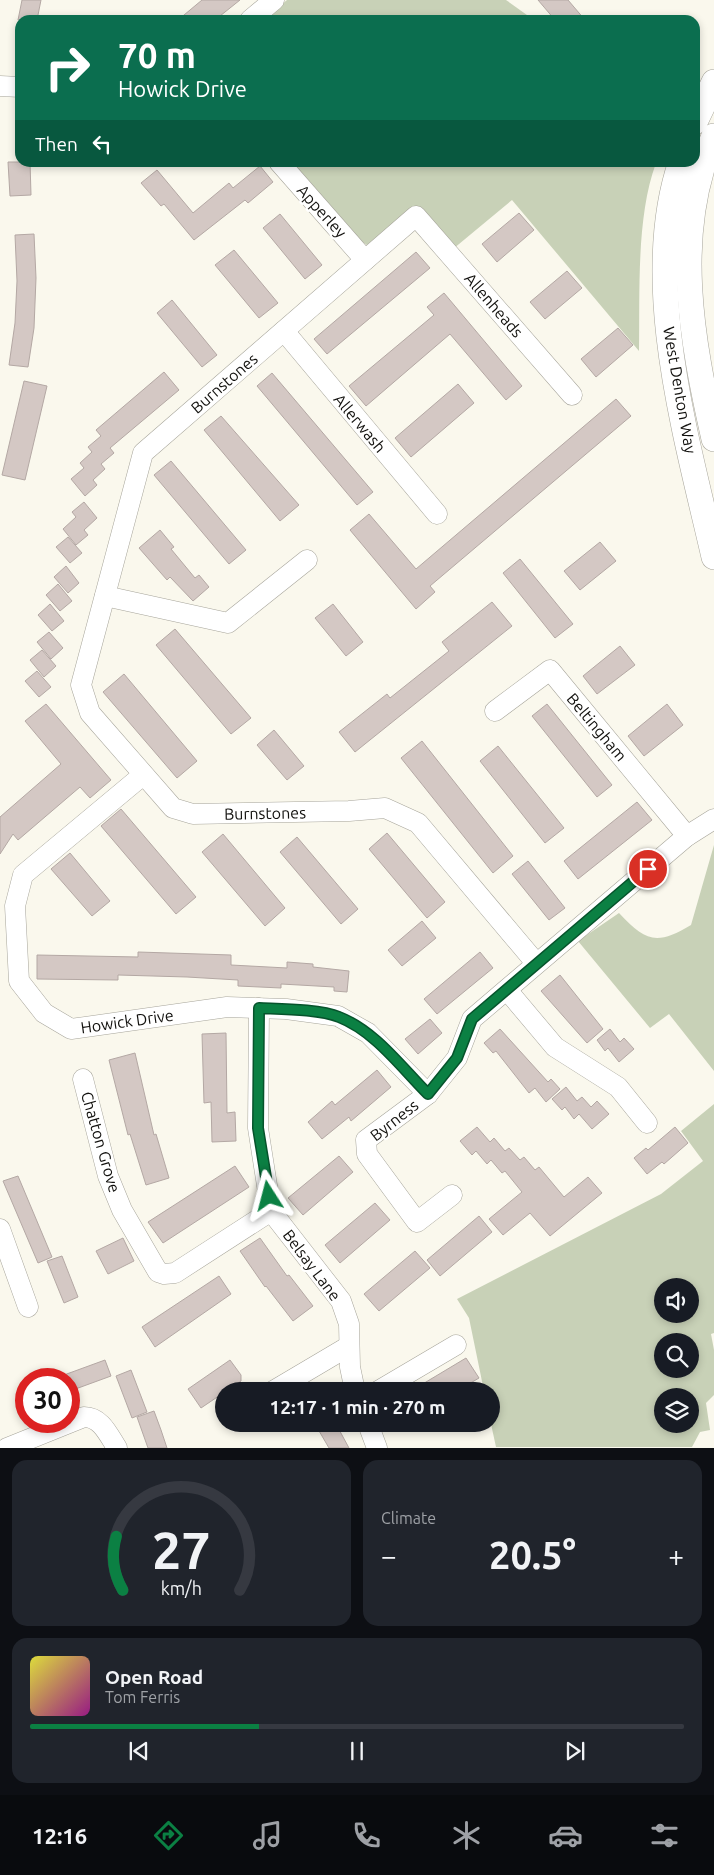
<!DOCTYPE html>
<html lang="en">
<head>
<meta charset="utf-8">
<style>
	body { margin:0; font-family:Ubuntu,sans-serif; background:#20242c; color:#f1f3f6; height:100vh; display:flex; flex-direction:column; font-size:19px; white-space:nowrap }
	* { box-sizing:border-box; margin:0 }
	p { font-size:16px; color:#9ea1a6 }
	.icon { flex:none; width:28px; height:28px; fill:none; stroke:currentColor; stroke-width:2; stroke-linecap:round; stroke-linejoin:round }
	.map { position:relative; height:1448px; overflow:hidden }
	.drawer { display:flex; flex-direction:column; gap:12px; padding:12px; background:#0d0f14; flex:1 }
	.drawer>* { flex:none }
	.guide { position:absolute; left:15px; top:15px; width:685px; height:152px; border-radius:15px; box-shadow:0 2px 8px #0003; background:#0b6e4f; color:#fff; overflow:hidden }
	.fabs { position:absolute; left:654px; top:1278px; display:grid; gap:10px }
	.fabs a { display:grid; place-items:center; width:45px; height:45px; border-radius:50%; background:#171b24; box-shadow:0 2px 8px #0003; font-size:25px }
	.speed { position:absolute; left:15px; top:1368px; display:flex; gap:10px; font-size:25px; font-weight:700; text-align:center }
	.speed>* { display:grid; place-content:center; width:65px; height:65px; border-radius:50%; background:#171b24; box-shadow:0 2px 8px #0003; line-height:1 }
	.speed .limit { border:8px solid #d22; background:#fff; color:#111 }
	.pin { position:absolute; display:grid; place-items:center; width:42px; height:42px; color:#fff; margin:-21px; border:2px solid #fff; border-radius:50%; box-shadow:0 1px 5px #0007 }
	.me { position:absolute; width:55px; margin:-28px; rotate:351deg; stroke-linejoin:round; filter:drop-shadow(0 0 4px #0008) }
	.turn { display:flex; align-items:center; gap:18px; height:105px; padding:0 20px; font-size:22px }
	.turn .icon { width:65px; height:65px; stroke-width:2.5 }
	.turn b { display:block; font-size:35px; line-height:42px }
	.then { display:flex; align-items:center; height:48px; padding:0 20px; background:#0003; gap:10px; font-size:19px }
	.big { font-size:38px; font-weight:700; line-height:1.1 }
	.drawer .widget { flex:1; display:flex; flex-direction:column; justify-content:center; gap:8px; min-width:0; padding:0 18px; border-radius:15px; background:#20242c }
	.drawer .dial { align-items:center; gap:0 }
	.dial svg { height:130px; overflow:visible; fill:none; stroke:#363941; stroke-width:7; stroke-linecap:round; text-anchor:middle }
	.dial text { fill:#f1f3f6; stroke:none }
	.song { display:flex; align-items:center; gap:15px }
	.cover { width:60px; height:60px; border-radius:8px; background:linear-gradient(135deg,hsl(60 70% 55%),hsl(310 70% 35%)) }
	.played { height:5px; border-radius:2px; background:linear-gradient(90deg,#0b8043 35%,#363941 35%) }
	.keys { display:flex; justify-content:space-around; direction:ltr }
	.heat { display:flex; justify-content:space-between; align-items:center; font-size:28px; direction:ltr }
	.drawer .tiles { flex:1; display:grid; gap:12px; grid-template-columns:1fr 1fr }
	.widget:last-child { grid-column:span 2 }
	.trip { position:absolute; left:215px; top:1382px; width:285px; height:50px; border-radius:25px; background:#171b24; box-shadow:0 2px 8px #0003; font-weight:700; line-height:50px; text-align:center }
	.tab-bar { display:flex; height:80px; justify-content:space-around; align-items:center; background:#090b0e; color:#9ea1a6 }
	.tab-bar .icon { width:35px; height:35px }
	.tab-bar .active { color:#0b8043 }
	.tab-bar b { font-size:22px; color:#f1f3f6 }
	.map>svg:first-child { display:block }
	.green { fill:#c8d1b7; fill-rule:evenodd }
	.building { fill:#d4c8c4; stroke:#b4a8a4 }
	.lines { fill:none; stroke-linecap:round; stroke-linejoin:round }
	.minor-casing { stroke:#a7a59b; stroke-width:21 }
	.tertiary-casing { stroke:#a7a59b; stroke-width:26 }
	.minor { stroke:#fff; stroke-width:20 }
	.tertiary { stroke:#fff; stroke-width:25 }
	.route-casing { stroke:#07532c; stroke-width:12 }
	.route { stroke:#0b8043; stroke-width:9 }
	.labels { text-anchor:middle; stroke-width:4.5; stroke-linejoin:round; paint-order:stroke }
	.street-label { font-size:16px; fill:#12110e; stroke:#fff }
</style>
</head>
<body>
<div class="map">
<svg width="714" height="1448" viewBox="0 0 714 1448">
	<rect width="100%" height="100%" fill="#faf8ed"/>
	<g class="green">
		<polygon points="287,0 506,0 534,20 263,20"/>
		<path d="M287,163H656C636,217 640,293 639,351L512,200L453,249L417,207L367,245L354,236Z"/>
		<path d="M714,845V1071L669,1014L650,1028L578,941L619,913C645,941 656,946 691,925Z"/>
		<path d="M714,1104V1333L711,1334L714,1350V1395L706,1403L710,1430L700,1432L692,1447H496L491,1424V1391H484L469,1318L457,1299L661,1194L703,1161L681,1131ZM690,1286V1314H662V1286ZM690,1341V1369H662V1341ZM690,1396V1424H662V1396Z"/>
	</g>
	<g class="building">
		<polygon points="22,0 41,0 37,20 18,20"/>
		<polygon points="202,0 240,0 215,20 178,20"/>
		<polygon points="538,0 568,0 585,20 555,20"/>
		<polygon points="8,162 30,162 31,195 10,196"/>
		<polygon points="260,166 273,182 248,203 245,200 194,240 164,204 161,206 141,183 157,170 193,213 229,183 233,188"/>
		<polygon points="519,213 534,230 497,262 482,244"/>
		<polygon points="280,214 322,265 305,279 263,228"/>
		<polygon points="34,234 36,278 34,328 28,367 9,365 15,323 17,281 15,235"/>
		<polygon points="234,250 278,303 259,318 215,265"/>
		<polygon points="416,252 430,268 327,354 314,339"/>
		<polygon points="567,271 582,288 545,319 530,302"/>
		<polygon points="444,293 522,386 506,400 450,334 366,406 349,386 434,315 427,307"/>
		<polygon points="172,300 217,355 202,367 157,313"/>
		<polygon points="618,328 633,345 596,377 581,359"/>
		<polygon points="164,372 179,390 110,448 114,453 101,464 105,469 93,480 97,485 85,496 71,479 84,468 80,463 92,452 88,447 101,436 96,430"/>
		<polygon points="272,373 373,492 357,505 257,386"/>
		<polygon points="24,381 47,386 25,480 2,475"/>
		<polygon points="458,384 474,403 411,457 395,438"/>
		<polygon points="616,399 631,416 430,586 435,592 416,609 350,530 369,514 416,569"/>
		<polygon points="221,416 299,505 280,521 204,430"/>
		<polygon points="171,461 246,550 229,564 154,475"/>
		<polygon points="84,502 97,518 84,530 88,535 76,545 63,529 76,517 72,512"/>
		<polygon points="160,530 174,547 171,549 195,578 199,575 209,587 193,601 170,577 167,580 139,548"/>
		<polygon points="68,537 82,553 70,563 56,547"/>
		<polygon points="600,542 616,561 580,590 564,571"/>
		<polygon points="520,559 573,624 555,638 503,573"/>
		<polygon points="66,566 79,583 68,593 54,577"/>
		<polygon points="58,584 72,601 60,611 46,595"/>
		<polygon points="492,602 512,626 355,752 339,732 387,694 390,698 449,651 442,642"/>
		<polygon points="50,604 64,621 52,631 38,615"/>
		<polygon points="333,604 363,642 346,656 315,618"/>
		<polygon points="175,629 251,718 231,734 156,645"/>
		<polygon points="49,632 63,648 51,659 37,642"/>
		<polygon points="620,646 635,665 597,694 583,676"/>
		<polygon points="42,650 56,666 44,677 30,660"/>
		<polygon points="37,671 51,687 39,697 25,681"/>
		<polygon points="124,674 197,761 177,778 103,692"/>
		<polygon points="46,704 111,780 90,798 80,787 18,840 13,834 0,854 0,817 61,764 25,721"/>
		<polygon points="547,704 612,785 597,797 532,716"/>
		<polygon points="667,704 683,725 644,756 628,736"/>
		<polygon points="274,730 304,766 287,780 257,745"/>
		<polygon points="422,741 513,856 493,873 401,758"/>
		<polygon points="498,746 564,828 545,843 480,761"/>
		<polygon points="637,802 652,820 578,879 564,861"/>
		<polygon points="121,809 196,897 176,914 101,826"/>
		<polygon points="387,833 445,902 427,918 369,849"/>
		<polygon points="223,834 285,908 265,926 202,852"/>
		<polygon points="297,837 358,909 341,924 280,852"/>
		<polygon points="70,853 110,901 92,916 51,869"/>
		<polygon points="528,861 565,908 549,920 512,874"/>
		<polygon points="422,921 436,938 402,966 388,950"/>
		<polygon points="138,952 231,955 231,965 287,968 287,962 313,964 313,967 349,971 347,992 334,991 334,987 299,985 281,984 281,988 238,986 238,980 187,977 118,975 118,980 37,979 37,955 138,957"/>
		<polygon points="480,952 493,968 437,1014 424,999"/>
		<polygon points="560,975 603,1029 587,1043 541,991"/>
		<polygon points="430,1019 442,1033 418,1054 405,1039"/>
		<polygon points="500,1029 548,1082 551,1079 560,1089 546,1102 535,1088 529,1093 496,1051 493,1053 484,1043"/>
		<polygon points="610,1029 620,1042 624,1038 634,1049 619,1062 608,1048 605,1051 597,1040"/>
		<polygon points="226,1033 227,1113 235,1112 236,1141 212,1142 211,1102 204,1103 202,1034"/>
		<polygon points="135,1053 154,1135 156,1134 169,1178 146,1185 130,1134 128,1135 109,1060"/>
		<polygon points="377,1070 391,1087 351,1121 349,1117 322,1139 308,1122 332,1101 335,1105"/>
		<polygon points="566,1087 577,1101 582,1097 591,1107 597,1101 609,1114 592,1129 579,1114 574,1119 565,1107 562,1110 552,1099"/>
		<polygon points="477,1127 490,1142 494,1138 505,1151 509,1148 520,1160 524,1157 535,1170 539,1167 564,1197 588,1177 602,1193 550,1236 530,1213 503,1235 489,1219 522,1192 505,1171 502,1173 491,1160 487,1164 476,1151 472,1155 460,1141"/>
		<polygon points="675,1127 688,1143 664,1164 662,1162 647,1174 634,1158 646,1148 648,1150"/>
		<polygon points="339,1156 353,1172 303,1215 288,1198"/>
		<polygon points="235,1166 249,1187 163,1243 148,1222"/>
		<polygon points="18,1176 52,1257 38,1263 3,1181"/>
		<polygon points="375,1203 390,1220 340,1263 325,1245"/>
		<polygon points="479,1216 492,1232 440,1276 427,1260"/>
		<polygon points="123,1238 134,1261 108,1274 96,1251"/>
		<polygon points="260,1238 287,1276 289,1275 313,1306 293,1321 266,1286 265,1287 240,1251"/>
		<polygon points="415,1251 430,1268 379,1311 364,1294"/>
		<polygon points="62,1256 78,1297 64,1303 47,1261"/>
		<polygon points="219,1276 231,1294 155,1347 142,1327"/>
		<polygon points="466,1358 479,1378 457,1391 411,1391"/>
		<polygon points="105,1360 111,1376 70,1391 69,1379 65,1379 64,1375"/>
		<polygon points="230,1360 241,1375 241,1381 201,1408 188,1389"/>
		<polygon points="131,1370 147,1412 132,1418 116,1376"/>
		<polygon points="154,1411 161,1430 167,1448 148,1448 137,1417"/>
		<polygon points="315,1424 336,1424 349,1448 329,1448"/>
	</g>
	<g class="lines">
		<defs>
			<g id="minor">
				<polyline points="250,20 274,0"/>
				<polyline points="0,86 20,87"/>
				<polyline points="279,162 365,260"/>
				<polyline points="284,331 437,514"/>
				<polyline points="105,596 228,623 307,560"/>
				<polyline points="495,711 550,670 687,836"/>
				<polyline points="143,775 23,875 15,906 19,981 44,1013 71,1029 227,1007 286,1009 338,1016 368,1033 428,1094"/>
				<polyline points="536,963 418,823 385,808 349,811 193,814 173,808 90,713 81,685 143,453 416,216 572,395"/>
				<polyline points="507,990 555,1047 618,1087 647,1123"/>
				<polyline points="259,1008 258,1128 271,1211 341,1301 349,1324 350,1367 355,1391"/>
				<polyline points="83,1079 108,1176 122,1210 158,1272 164,1274 175,1273 271,1211"/>
				<polyline points="452,1195 417,1222 367,1154 366,1140 428,1094 457,1058 472,1019 687,836 714,819"/>
				<polyline points="0,1229 28,1307"/>
				<polyline points="273,1391 349,1346"/>
				<polyline points="378,1391 456,1345"/>
				<polyline points="368,1424 377,1448"/>
				<path d="M7,1448L84,1417C101,1417 108,1434 117,1448"/>
			</g>
			<g id="tertiary">
				<polyline points="695,122 714,82"/>
				<path d="M714,136C671,232 692,342 714,439"/>
				<path d="M681,162C640,281 687,439 714,557"/>
			</g>
		</defs>
		<use href="#minor" class="minor-casing"/>
		<use href="#tertiary" class="tertiary-casing"/>
		<use href="#minor" class="minor"/>
		<use href="#tertiary" class="tertiary"/>
	</g>
	<g class="lines">
		<defs>
			<path id="route" d="M269,1196L258,1128L259,1008C280,1009 320,1009 339,1017C375,1031 401,1067 428,1094L457,1058L472,1019L648,869"/>
		</defs>
		<use href="#route" class="route-casing"/>
		<use href="#route" class="route"/>
	</g>
	<g class="labels">
		<g class="street-label">
			<text transform="translate(322 211) rotate(48)" y="6">Apperley</text>
			<text transform="translate(494 305) rotate(49)" y="6">Allenheads</text>
			<text transform="translate(224 383) rotate(-41)" y="6">Burnstones</text>
			<text transform="translate(680 390) rotate(80)" y="6">West Denton Way</text>
			<text transform="translate(360 423) rotate(50)" y="6">Allerwash</text>
			<text transform="translate(597 727) rotate(50)" y="6">Beltingham</text>
			<text transform="translate(265 813) rotate(-1)" y="6">Burnstones</text>
			<text transform="translate(127 1021) rotate(-8)" y="6">Howick Drive</text>
			<text transform="translate(394 1120) rotate(-38)" y="6">Byrness</text>
			<text transform="translate(101 1142) rotate(74)" y="6">Chatton Grove</text>
			<text transform="translate(312 1265) rotate(53)" y="6">Belsay Lane</text>
		</g>
	</g>
</svg>
<div class="fabs">
<a><svg class="icon" aria-label="sound" viewBox="0 0 24 24"><path d="M4 9h4l5-4v14l-5-4H4zM17 9q2 3 0 6"/></svg></a>
<a><svg class="icon" aria-label="search" viewBox="0 0 24 24"><circle cx="10" cy="10" r="6"/><path d="M15 15l6 6"/></svg></a>
<a><svg class="icon" aria-label="layers" viewBox="0 0 24 24"><path d="M12 4l9 5-9 5-9-5zM3 14l9 5 9-5"/></svg></a>
</div>
<div class="speed"><div class="limit">30</div></div>
<div class="pin" style="left:648px;top:869px;background:#d93025"><svg class="icon" aria-label="arrive" viewBox="0 0 24 24"><path d="M6 21V4h12l-3 4 3 4H6"/></svg></div>
<svg class="me" style="left:269px;top:1196px" viewBox="-20 -20 40 40"><path d="M0-17L14 15 0 8-14 15z" fill="#0b8043" stroke="#fff" stroke-width="4"/></svg>
<div class="trip">12:17 · 1 min · 270 m</div>
<div class="guide">
<div class="turn"><svg class="icon" aria-label="right" viewBox="0 0 24 24"><path d="M7 20v-9h11M14 6l5 5-5 5"/></svg><div><b>70 m</b>Howick Drive</div></div>
<div class="then">Then<svg class="icon" aria-label="left" viewBox="0 0 24 24"><path d="M17 20v-9H6M10 6l-5 5 5 5"/></svg></div>
</div>
</div>
<section class="drawer">
<div class="tiles">
<div class="widget dial"><svg viewBox="0 0 100 80">
<path d="M14 69A42 42 0 1 1 86 69"/>
<path d="M14 69A42 42 0 0 1 10 36" stroke="#0b8043"/>
<text x="50" y="56" font-size="32" font-weight="700">27</text>
<text x="50" y="72" font-size="11">km/h</text>
</svg></div>
<div class="widget"><p>Climate</p>
<div class="heat"><a>−</a><b class="big">20.5°</b><a>+</a></div>
</div>
<div class="widget">
<div class="song"><i class="cover"></i><div><b>Open Road</b><p>Tom Ferris</p></div></div>
<div class="played"></div>
<div class="keys"><svg class="icon" aria-label="previous" viewBox="0 0 24 24"><path d="M18 5L8 12l10 7zM5 5v14"/></svg><svg class="icon" aria-label="pause" viewBox="0 0 24 24"><path d="M8 5v14M16 5v14"/></svg><svg class="icon" aria-label="next" viewBox="0 0 24 24"><path d="M6 5l10 7-10 7zM19 5v14"/></svg></div>
</div>
</div>
</section>
<nav class="tab-bar">
<b>12:16</b>
<svg class="icon active" aria-label="directions" viewBox="0 0 24 24"><path d="M12 3l9 9-9 9-9-9zM9 14v-3h6M13 9l2 2-2 2"/></svg>
<svg class="icon" aria-label="music" viewBox="0 0 24 24"><path d="M9 18V5l10-2v13"/><circle cx="6" cy="18" r="3"/><circle cx="16" cy="16" r="3"/></svg>
<svg class="icon" aria-label="phone" viewBox="0 0 24 24"><path d="M5 4h4l2 5-3 2q2 4 5 5l2-3 5 2v4C11 20 4 13 5 4z"/></svg>
<svg class="icon" aria-label="climate" viewBox="0 0 24 24"><path d="M12 3v18M4 7l16 10M4 17L20 7"/></svg>
<svg class="icon" aria-label="car" viewBox="0 0 24 24"><path d="M5 17H2v-5l4-1 3-4h7l3 4 3 1v5h-3M9 17h6M6 11h13"/><circle cx="7" cy="17" r="2"/><circle cx="17" cy="17" r="2"/></svg>
<svg class="icon" aria-label="filters" viewBox="0 0 24 24"><path d="M4 7h16M4 17h16"/><circle cx="9" cy="7" r="2"/><circle cx="15" cy="17" r="2"/></svg>
</nav>
</body>
</html>
